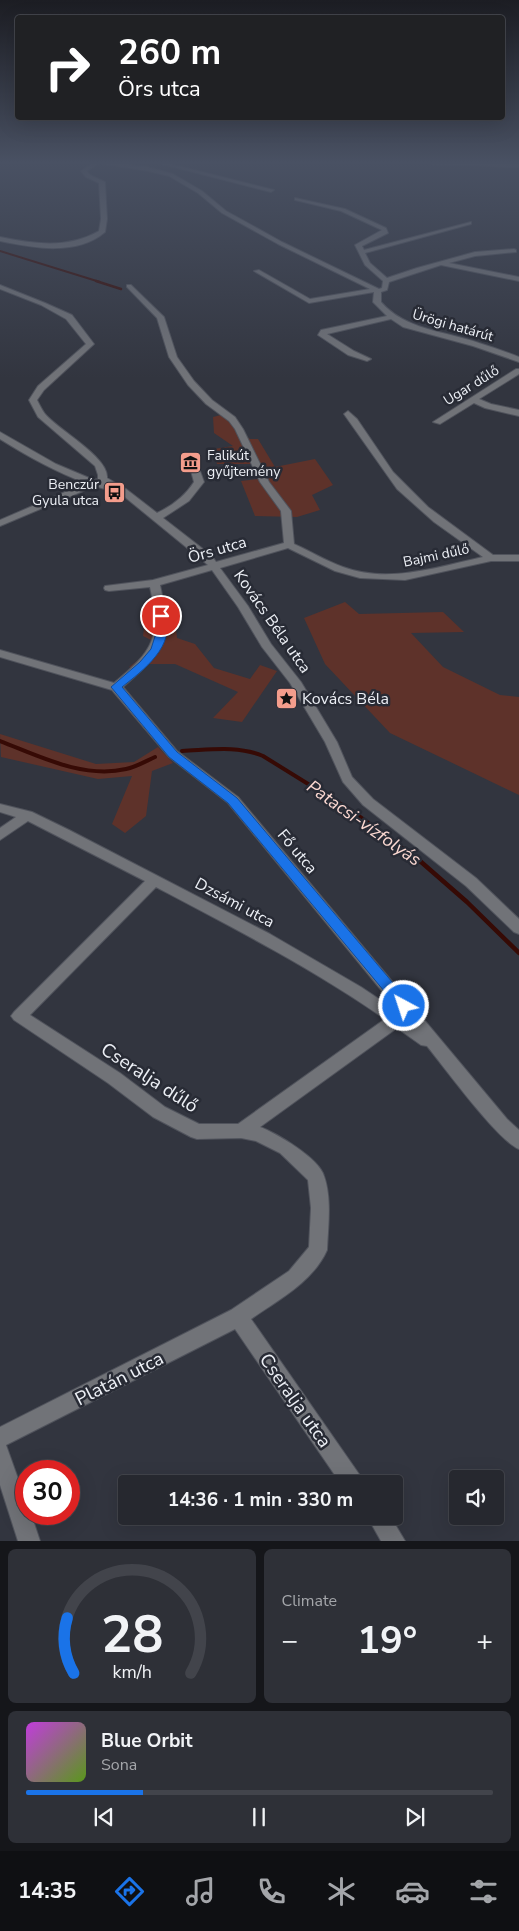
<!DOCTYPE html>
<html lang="en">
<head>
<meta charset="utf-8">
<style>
	body { margin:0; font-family:"Nunito Sans",sans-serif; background:#2e3037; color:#f1f3f6; height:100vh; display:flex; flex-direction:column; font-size:19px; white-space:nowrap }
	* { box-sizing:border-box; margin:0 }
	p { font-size:16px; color:#a4a6aa }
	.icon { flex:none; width:28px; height:28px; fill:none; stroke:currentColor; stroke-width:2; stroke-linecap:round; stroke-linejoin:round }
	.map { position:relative; height:1541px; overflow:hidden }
	.drawer { display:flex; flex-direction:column; gap:8px; padding:8px; background:#15161a; flex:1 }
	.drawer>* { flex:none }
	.guide { position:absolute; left:15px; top:15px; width:490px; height:105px; border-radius:5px; box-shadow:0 5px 20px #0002,0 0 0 1px #42444b; background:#202124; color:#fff; overflow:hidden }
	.controls { position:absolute; left:449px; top:1470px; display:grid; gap:10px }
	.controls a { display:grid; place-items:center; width:55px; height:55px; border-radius:5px; background:#26282f; box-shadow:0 5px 20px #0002,0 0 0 1px #42444b; font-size:25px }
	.speed { position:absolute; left:15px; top:1460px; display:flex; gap:10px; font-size:25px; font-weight:700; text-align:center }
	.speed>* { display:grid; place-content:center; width:65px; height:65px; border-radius:50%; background:#26282f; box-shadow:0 5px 20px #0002,0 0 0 1px #42444b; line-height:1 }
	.speed .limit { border:8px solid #d22; background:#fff; color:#111 }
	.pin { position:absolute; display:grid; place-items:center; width:42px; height:42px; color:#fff; margin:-21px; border:2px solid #fff; border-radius:50%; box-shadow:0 1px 5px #0007 }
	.me { position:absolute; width:55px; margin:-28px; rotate:320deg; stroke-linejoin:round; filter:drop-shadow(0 0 4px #0008) }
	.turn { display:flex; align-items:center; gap:18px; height:105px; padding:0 20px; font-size:22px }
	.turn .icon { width:65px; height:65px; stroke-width:2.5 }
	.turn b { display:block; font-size:35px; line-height:42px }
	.big { font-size:38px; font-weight:700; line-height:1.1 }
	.drawer .card { flex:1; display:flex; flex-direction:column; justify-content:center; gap:8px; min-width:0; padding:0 18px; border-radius:8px; background:#2e3037 }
	.drawer .dial { align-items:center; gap:0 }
	.dial svg { height:130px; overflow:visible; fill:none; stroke:#42444b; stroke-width:7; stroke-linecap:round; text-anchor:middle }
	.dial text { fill:#f1f3f6; stroke:none }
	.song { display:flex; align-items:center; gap:15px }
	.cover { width:60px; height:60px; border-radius:8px; background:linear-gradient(135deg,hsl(290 70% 55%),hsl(90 70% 35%)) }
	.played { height:5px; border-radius:2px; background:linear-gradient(90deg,#1a73e8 25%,#42444b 25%) }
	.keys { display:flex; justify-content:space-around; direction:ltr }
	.heat { display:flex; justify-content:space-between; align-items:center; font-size:28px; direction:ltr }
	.drawer .tiles { flex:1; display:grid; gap:8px; grid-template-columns:1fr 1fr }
	.card:last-child { grid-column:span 2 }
	.trip { position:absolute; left:118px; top:1475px; width:285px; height:50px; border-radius:5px; background:#26282f; box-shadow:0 5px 20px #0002,0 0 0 1px #42444b; font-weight:700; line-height:50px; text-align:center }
	.tab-bar { display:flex; height:80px; justify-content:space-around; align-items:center; background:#0f1013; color:#a4a6aa }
	.tab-bar .icon { width:35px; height:35px }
	.tab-bar .current { color:#1a73e8 }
	.tab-bar b { font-size:22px; color:#f1f3f6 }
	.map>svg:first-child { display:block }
	.green { fill:#5e322a }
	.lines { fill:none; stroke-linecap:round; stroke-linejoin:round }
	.stream-far3 { stroke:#360a05; stroke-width:2 }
	.stream-far2 { stroke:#360a05; stroke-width:2.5 }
	.stream-far1 { stroke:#360a05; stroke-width:4 }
	.stream { stroke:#360a05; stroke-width:4.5 }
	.minor-casing { stroke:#50535c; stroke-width:2 }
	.minor { fill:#717378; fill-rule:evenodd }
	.route { fill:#1a73e8; stroke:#114b97 }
	.labels { text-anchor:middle; stroke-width:5; stroke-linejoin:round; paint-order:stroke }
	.far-street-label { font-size:14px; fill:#eceff5; stroke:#282b35 }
	.far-poi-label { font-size:14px; fill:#eceff5; stroke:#282b35; text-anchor:start }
	.street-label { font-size:16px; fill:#eceff5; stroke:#282b35 }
	.poi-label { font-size:16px; fill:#eceff5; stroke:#282b35; text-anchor:start }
	.water-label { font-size:18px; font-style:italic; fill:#fcd9d2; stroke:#282b35 }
	.near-street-label { font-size:19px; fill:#eceff5; stroke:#282b35 }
</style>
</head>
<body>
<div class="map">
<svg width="519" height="1541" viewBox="0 0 519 1541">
	<rect width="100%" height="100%" fill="#32353f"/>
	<g class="green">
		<polygon points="221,415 250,439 258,439 275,467 315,459 333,485 312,495 320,510 297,517 255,516 241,481 259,479 253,464 217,464 214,449 233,446 214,433 213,417"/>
		<polygon points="345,602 359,614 443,612 464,632 411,633 443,667 500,695 519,697 519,795 390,733 325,664 304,618"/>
		<polygon points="147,605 175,619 177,638 195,644 214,668 250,679 260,665 277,671 242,722 213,718 238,692 175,664 147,664 140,671 129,667 150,651 153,641 143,636"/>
		<polygon points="0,734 96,764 134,762 158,747 173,763 152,771 146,816 125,833 112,824 132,776 98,779 1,757"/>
	</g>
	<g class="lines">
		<polyline class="stream-far3" points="0,251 100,282"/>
		<polyline class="stream-far2" points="96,281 121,289"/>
		<g class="stream-far1">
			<path d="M0,741C39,756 83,779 126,769C136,767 146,761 155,757"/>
			<path d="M182,751C209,750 237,745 263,756L355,813L421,862"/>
		</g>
		<polyline class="stream" points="420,861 467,902 519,953"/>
		<defs>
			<g id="minor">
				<path d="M94,162H110L148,167L173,174L202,191L226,211L282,242L379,289L382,288L383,281L365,265L355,245L382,230L341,211L295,200V198L345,209L386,228L388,233L362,246L364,250L471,222V224L365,253L370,263L387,278L417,268L475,252L514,249L516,250V252L475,256L449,263L519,277V281L441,265L389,282L387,290L381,292V302C405,330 445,331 479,343C492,347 506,352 519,357V362L473,346L403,327L391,319L327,334L354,351L371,359L367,361L348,355L318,335L321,330L387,316L373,302L374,292L309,303L254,271L259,270L310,299L370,289L278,244L222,213L198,193L169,176L148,171L99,163L87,171L90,175L105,182L107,219L105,232C77,256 33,248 0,241V237C34,244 67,249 99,231L101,219L99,183L86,177L81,171Z"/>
				<polygon points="154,162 163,162 274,190 271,192"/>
				<polygon points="428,162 519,163 519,167 431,164"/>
				<path d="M0,285L45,303L72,315L94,344L44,390L37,400C39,404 42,410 45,414C58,430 109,457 107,478L126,489L157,513C172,506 185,496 194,482L188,460L191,455H197L198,457L196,460L204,482L189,501L163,518L212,556L216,562L284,543L281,511L260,482L235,429L229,421L206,404L188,385L169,357L157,318L127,287V285H131L164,317L177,357L194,381L212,400L235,417L243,429L269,482L291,511L294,544C310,551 326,561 343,567C388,584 438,567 483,557L434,522L397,489L344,414L348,411L357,419L393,472L428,507L493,555H519V561H491L405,580L360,578L335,571L288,548L220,568L248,606L271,644L301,682L337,742L352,777L373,799L476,878L519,919V934L514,932L466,886L363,805L343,782L325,742L290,683L262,647L238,607L212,570L160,585C172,639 164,652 123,687L177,751L238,797L507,1119L519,1130V1149C498,1141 445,1068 427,1046L421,1045L397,1028L260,1127C276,1133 319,1158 324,1176C332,1199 328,1226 327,1250C313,1282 278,1300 251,1319L361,1477L364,1484H341L235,1329L6,1445L26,1501V1514H31L40,1541H18L0,1485V1427L231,1310L289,1271L309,1247L311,1208L308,1180L280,1153L256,1141L241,1138L197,1139L191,1137L153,1117L108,1083L14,1020L11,1016L14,1012L145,881L28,821L0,840V828L16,817L0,812V804L32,812L69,830L270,934L361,987L400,1013L228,803L169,757L112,690L0,657V650L114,683C154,650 161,638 150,587L109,591L105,590L104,588L105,586L153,580L208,565L120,493L114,490L111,491L95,486L0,526V520L86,483C56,472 27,456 0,439V432L56,464L94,480L98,479V475L95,466L38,417L29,400L38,386L86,344L66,319L41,305L0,289ZM156,887C234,928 313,969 385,1019L238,1124H199L165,1107L120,1073L30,1015Z"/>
				<polygon points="516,369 519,369 519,374 479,399 491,404 519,410 519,416 485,408 474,403 440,424 433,422"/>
				<polygon points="367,1516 390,1516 405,1541 381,1541"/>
			</g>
		</defs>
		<use href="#minor" class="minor-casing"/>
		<use href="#minor" class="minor"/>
	</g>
	<linearGradient id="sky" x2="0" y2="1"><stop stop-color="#1c1d23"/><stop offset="0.43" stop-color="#495163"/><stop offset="1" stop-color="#495163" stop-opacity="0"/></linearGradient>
	<rect width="519" height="378" fill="url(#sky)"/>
	<path class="route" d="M157,614H164C178,645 142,671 122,687L177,752L237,798L409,1002L411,1006L409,1009L404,1011L399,1009L228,803L169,757L111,687L140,662L151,649L157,630Z"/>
	<defs>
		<symbol id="museum-square" viewBox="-11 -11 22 22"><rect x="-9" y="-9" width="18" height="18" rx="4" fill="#f49d8c" stroke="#282b35"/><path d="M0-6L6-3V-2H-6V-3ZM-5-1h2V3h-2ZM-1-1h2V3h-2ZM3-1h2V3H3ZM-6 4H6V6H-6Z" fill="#111"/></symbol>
		<symbol id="bus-square" viewBox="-11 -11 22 22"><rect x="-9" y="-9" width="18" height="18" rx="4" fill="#f49d8c" stroke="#282b35"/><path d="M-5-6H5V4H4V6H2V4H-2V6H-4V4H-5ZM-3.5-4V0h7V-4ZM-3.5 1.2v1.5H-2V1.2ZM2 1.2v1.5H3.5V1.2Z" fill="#111"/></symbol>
		<symbol id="sight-square" viewBox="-11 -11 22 22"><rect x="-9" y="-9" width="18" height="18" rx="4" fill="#f49d8c" stroke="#282b35"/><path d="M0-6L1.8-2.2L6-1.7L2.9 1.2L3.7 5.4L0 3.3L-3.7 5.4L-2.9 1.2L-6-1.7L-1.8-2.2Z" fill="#111"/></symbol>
	</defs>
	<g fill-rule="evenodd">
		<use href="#museum-square" x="178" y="450" width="25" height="25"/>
		<use href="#bus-square" x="102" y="480" width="25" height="25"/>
		<use href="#sight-square" x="274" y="686" width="25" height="25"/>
	</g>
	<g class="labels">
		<g class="far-street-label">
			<text transform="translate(453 325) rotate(16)" y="5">Ürögi határút</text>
			<text transform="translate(471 385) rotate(-32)" y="5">Ugar dűlő</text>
			<text transform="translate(436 555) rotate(-12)" y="5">Bajmi dűlő</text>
		</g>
		<g class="far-poi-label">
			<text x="207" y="460">Falikút<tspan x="207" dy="16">gyűjtemény</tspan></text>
			<text x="99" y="489" text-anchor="end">Benczúr<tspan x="99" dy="16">Gyula utca</tspan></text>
		</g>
		<g class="street-label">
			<text transform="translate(217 549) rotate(-16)" y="6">Örs utca</text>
			<text transform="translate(273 621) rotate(55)" y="6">Kovács Béla utca</text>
			<text transform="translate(298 851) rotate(50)" y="6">Fő utca</text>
			<text transform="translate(235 902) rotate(28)" y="6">Dzsámi utca</text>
		</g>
		<g class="poi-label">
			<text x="302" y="704">Kovács Béla</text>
		</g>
		<g class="water-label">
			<text transform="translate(364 823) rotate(35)" y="6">Patacsi-vízfolyás</text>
		</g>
		<g class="near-street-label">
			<text transform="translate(150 1077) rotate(33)" y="7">Cseralja dűlő</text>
			<text transform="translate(119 1378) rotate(-27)" y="7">Platán utca</text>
			<text transform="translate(296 1400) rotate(55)" y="7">Cseralja utca</text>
		</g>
	</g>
</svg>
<div class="controls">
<a><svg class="icon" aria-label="sound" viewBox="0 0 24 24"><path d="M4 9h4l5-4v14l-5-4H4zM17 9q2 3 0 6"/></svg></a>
</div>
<div class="speed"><div class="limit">30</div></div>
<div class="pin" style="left:161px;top:616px;background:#d93025"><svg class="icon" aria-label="arrive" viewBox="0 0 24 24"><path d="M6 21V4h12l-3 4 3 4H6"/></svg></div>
<svg class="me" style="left:404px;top:1006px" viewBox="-20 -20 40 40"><circle r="17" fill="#1a73e8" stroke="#fff" stroke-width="3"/><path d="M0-11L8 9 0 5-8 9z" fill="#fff"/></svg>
<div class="trip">14:36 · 1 min · 330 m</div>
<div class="guide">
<div class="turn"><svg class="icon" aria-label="right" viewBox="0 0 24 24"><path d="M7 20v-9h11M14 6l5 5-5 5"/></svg><div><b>260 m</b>Örs utca</div></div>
</div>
</div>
<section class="drawer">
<div class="tiles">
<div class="card dial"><svg viewBox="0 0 100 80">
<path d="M14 69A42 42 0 1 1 86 69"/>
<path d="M14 69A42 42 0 0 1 10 35" stroke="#1a73e8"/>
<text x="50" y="56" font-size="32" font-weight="700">28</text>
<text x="50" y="72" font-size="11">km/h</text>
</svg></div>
<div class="card"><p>Climate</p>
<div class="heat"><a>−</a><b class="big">19°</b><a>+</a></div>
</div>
<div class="card">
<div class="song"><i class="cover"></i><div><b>Blue Orbit</b><p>Sona</p></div></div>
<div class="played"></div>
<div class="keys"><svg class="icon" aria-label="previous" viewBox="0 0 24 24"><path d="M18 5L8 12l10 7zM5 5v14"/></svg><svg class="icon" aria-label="pause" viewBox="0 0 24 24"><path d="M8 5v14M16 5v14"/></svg><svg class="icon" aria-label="next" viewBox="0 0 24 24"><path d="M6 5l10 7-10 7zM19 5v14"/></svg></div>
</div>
</div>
</section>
<nav class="tab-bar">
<b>14:35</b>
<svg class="icon current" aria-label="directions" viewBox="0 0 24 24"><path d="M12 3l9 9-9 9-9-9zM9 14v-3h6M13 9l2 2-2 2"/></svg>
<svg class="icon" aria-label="music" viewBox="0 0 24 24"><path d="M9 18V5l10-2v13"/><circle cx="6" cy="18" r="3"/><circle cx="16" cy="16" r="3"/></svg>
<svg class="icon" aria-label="phone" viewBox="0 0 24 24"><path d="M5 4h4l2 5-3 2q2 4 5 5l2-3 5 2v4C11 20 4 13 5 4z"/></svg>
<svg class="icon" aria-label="climate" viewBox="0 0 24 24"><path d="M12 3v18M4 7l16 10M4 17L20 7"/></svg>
<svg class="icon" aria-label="car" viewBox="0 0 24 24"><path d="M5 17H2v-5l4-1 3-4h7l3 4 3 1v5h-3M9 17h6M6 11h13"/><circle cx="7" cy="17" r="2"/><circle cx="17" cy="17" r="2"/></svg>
<svg class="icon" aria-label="filters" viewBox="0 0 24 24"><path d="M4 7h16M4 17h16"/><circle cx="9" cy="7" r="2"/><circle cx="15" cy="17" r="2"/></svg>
</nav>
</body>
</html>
